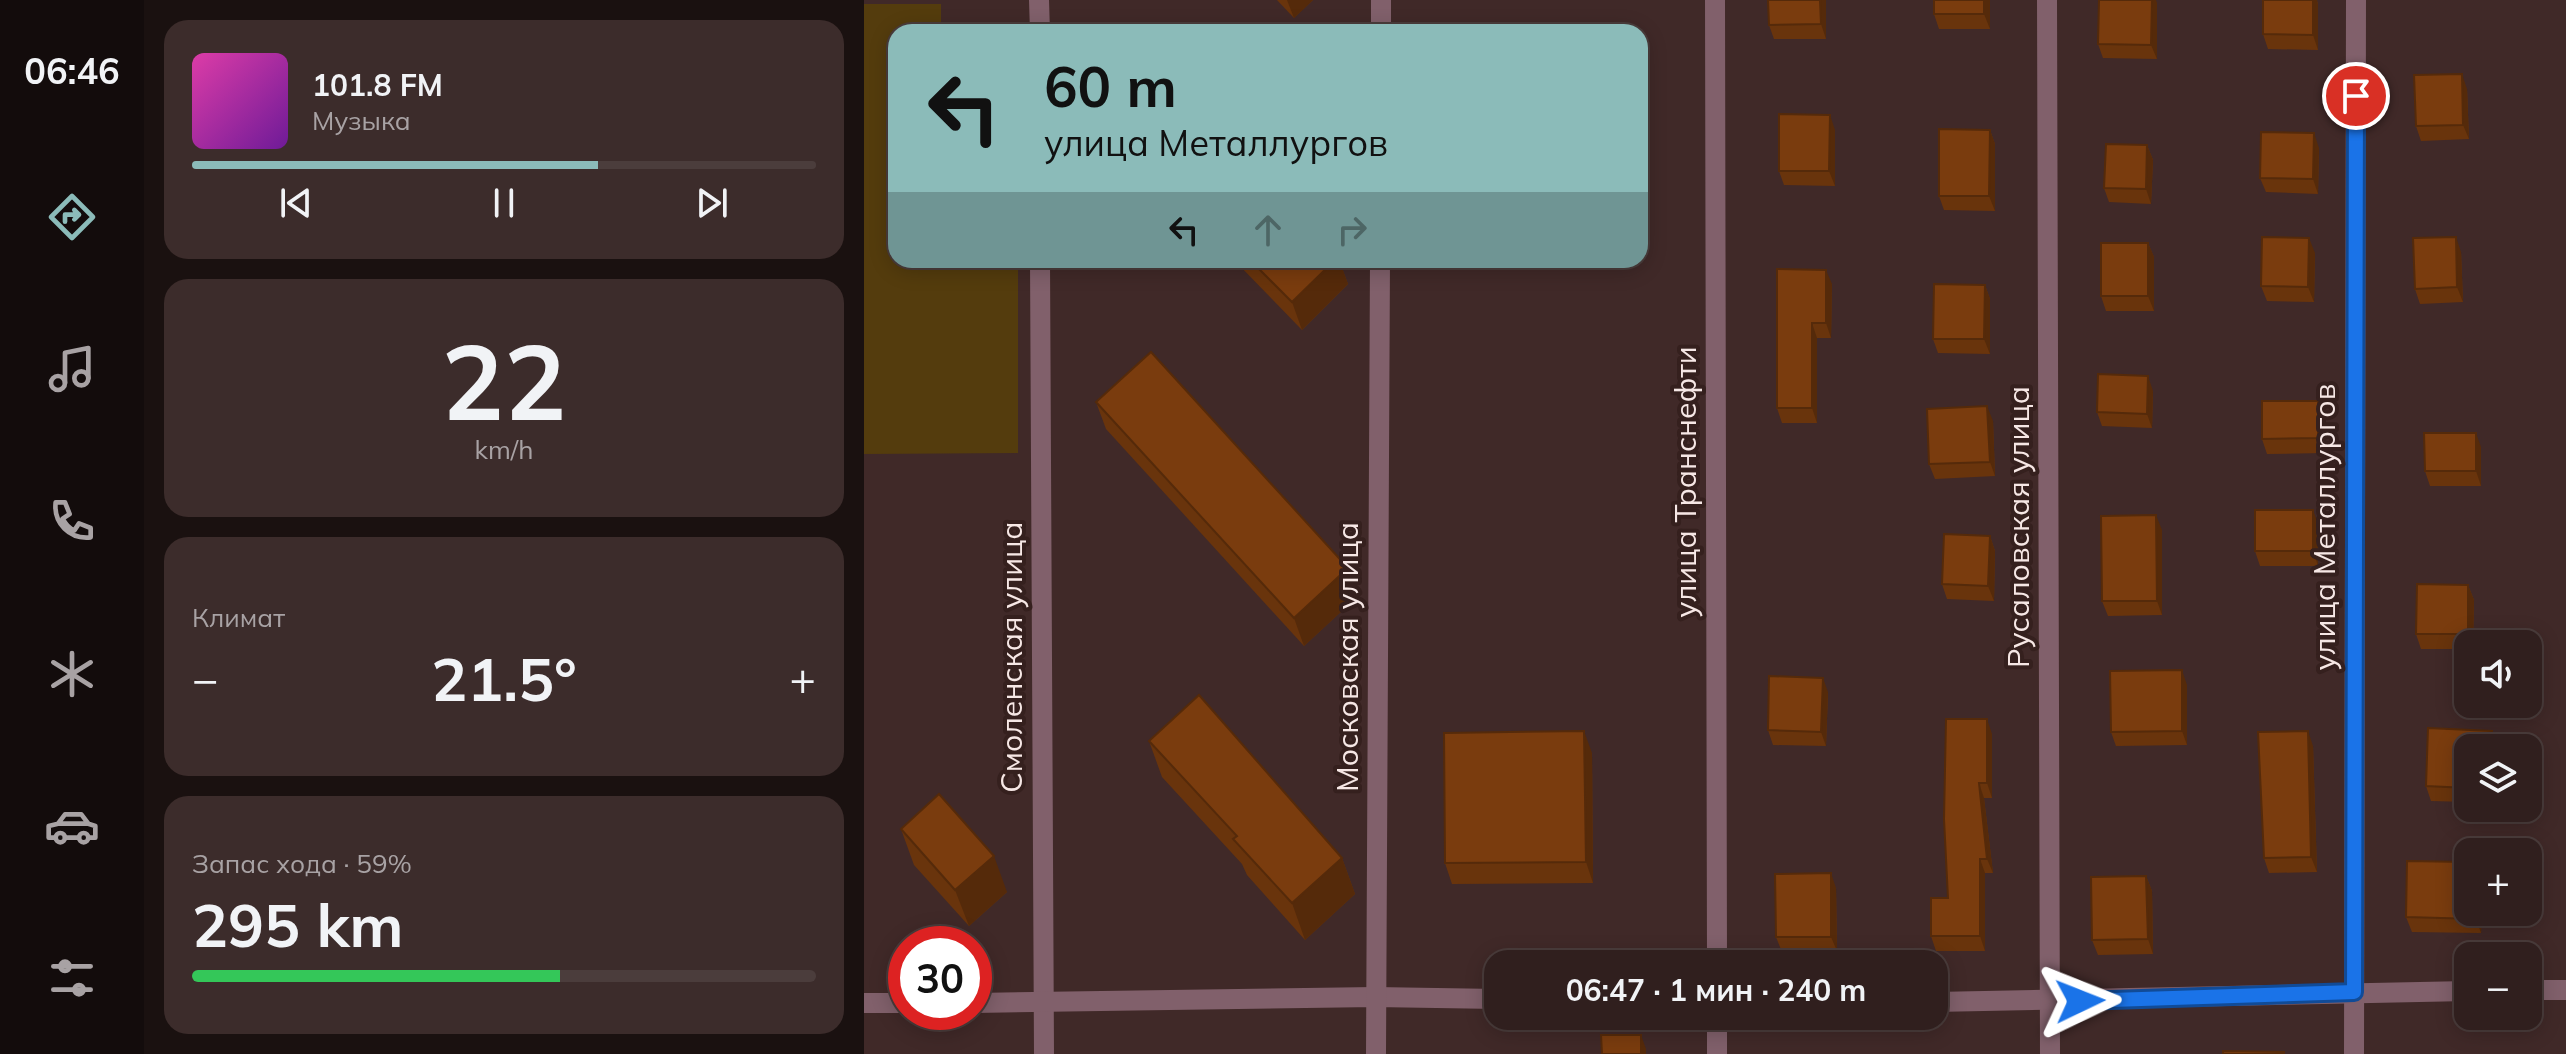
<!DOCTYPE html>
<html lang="ru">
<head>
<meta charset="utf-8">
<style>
	body { margin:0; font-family:Mulish,sans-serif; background:#3c2c2b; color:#f1f3f6; height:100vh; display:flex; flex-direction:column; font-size:30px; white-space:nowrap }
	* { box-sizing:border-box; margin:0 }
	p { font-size:26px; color:#a8a2a4 }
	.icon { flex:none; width:44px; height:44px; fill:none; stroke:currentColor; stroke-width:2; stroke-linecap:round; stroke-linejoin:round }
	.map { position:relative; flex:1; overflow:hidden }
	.side { display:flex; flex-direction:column; gap:20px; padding:20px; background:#1a1110; width:720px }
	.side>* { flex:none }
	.guide { position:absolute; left:24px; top:24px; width:760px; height:244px; border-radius:24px; box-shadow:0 4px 20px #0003,0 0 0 2px #4b3d3c; background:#8bbbb9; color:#111; overflow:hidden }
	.buttons { position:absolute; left:1590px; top:630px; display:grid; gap:16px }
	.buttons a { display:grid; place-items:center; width:88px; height:88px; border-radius:16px; background:#301f1e; box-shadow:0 4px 20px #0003,0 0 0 2px #4b3d3c; font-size:40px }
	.speed { position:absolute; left:24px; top:926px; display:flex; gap:16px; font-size:40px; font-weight:700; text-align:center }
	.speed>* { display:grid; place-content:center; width:104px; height:104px; border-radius:50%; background:#301f1e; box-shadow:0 4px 20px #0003,0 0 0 2px #4b3d3c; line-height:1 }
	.speed .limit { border:12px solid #d22; background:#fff; color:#111 }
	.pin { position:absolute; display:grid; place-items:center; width:68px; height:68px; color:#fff; margin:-34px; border:4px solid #fff; border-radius:50%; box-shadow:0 2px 8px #0007 }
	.me { position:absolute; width:88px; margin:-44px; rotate:88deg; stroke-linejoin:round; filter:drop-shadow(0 0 6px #0008) }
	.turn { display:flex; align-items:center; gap:28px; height:168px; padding:0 24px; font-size:36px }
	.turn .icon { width:104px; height:104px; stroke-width:2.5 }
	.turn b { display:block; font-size:56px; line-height:68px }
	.lanes { display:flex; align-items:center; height:76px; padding:0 24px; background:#0003; justify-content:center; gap:40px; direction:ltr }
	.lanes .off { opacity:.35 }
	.big { font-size:60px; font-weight:700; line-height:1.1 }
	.side .widget { flex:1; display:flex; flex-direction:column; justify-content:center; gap:12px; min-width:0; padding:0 28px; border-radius:24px; background:#3c2c2b }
	.side .dial { align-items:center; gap:0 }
	.dial b { font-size:104px; line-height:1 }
	.song { display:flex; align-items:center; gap:24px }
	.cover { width:96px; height:96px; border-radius:12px; background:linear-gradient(135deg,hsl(320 70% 55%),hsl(280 70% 35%)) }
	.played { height:8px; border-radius:4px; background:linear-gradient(90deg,#8bbbb9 65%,#4b3d3c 65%) }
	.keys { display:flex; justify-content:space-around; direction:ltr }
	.heat { display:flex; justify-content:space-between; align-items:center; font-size:44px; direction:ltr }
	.charge { height:12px; border-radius:6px; background:linear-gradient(90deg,#34c759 59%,#4b3d3c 0) }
	.trip { position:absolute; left:620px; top:950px; width:464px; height:80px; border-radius:24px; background:#301f1e; box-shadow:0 4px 20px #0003,0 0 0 2px #4b3d3c; font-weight:700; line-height:80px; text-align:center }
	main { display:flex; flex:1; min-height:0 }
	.tabs { display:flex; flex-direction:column; width:144px; justify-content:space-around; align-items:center; background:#130c0c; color:#a8a2a4 }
	.tabs .icon { width:56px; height:56px }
	.tabs .selected { color:#8bbbb9 }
	.tabs b { font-size:36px; color:#f1f3f6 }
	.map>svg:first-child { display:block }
	.green { fill:#543c0d }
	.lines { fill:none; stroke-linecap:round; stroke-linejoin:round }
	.minor { stroke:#81606b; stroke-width:20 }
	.wall { fill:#69340c }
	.shaded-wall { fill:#552a0a }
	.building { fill:#7a3c0e; stroke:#552a0a; stroke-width:2 }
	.route-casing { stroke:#114b97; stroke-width:20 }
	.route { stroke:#1a73e8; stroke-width:14 }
	.labels { text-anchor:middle; stroke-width:8; stroke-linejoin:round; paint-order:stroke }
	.street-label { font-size:30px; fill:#f6e7e5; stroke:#35201e }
</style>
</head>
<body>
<main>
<nav class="tabs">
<b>06:46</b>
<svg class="icon selected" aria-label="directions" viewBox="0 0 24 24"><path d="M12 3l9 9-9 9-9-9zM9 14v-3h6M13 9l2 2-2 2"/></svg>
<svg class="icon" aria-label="music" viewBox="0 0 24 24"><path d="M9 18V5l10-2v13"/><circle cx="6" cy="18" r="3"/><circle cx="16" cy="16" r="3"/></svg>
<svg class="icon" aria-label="phone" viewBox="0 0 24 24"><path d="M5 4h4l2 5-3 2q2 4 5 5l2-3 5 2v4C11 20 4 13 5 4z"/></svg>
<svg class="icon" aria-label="climate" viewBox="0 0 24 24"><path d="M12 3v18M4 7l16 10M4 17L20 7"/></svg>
<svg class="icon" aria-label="car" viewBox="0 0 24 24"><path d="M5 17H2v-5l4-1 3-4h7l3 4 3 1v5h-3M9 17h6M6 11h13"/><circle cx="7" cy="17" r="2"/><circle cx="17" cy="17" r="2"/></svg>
<svg class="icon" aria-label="filters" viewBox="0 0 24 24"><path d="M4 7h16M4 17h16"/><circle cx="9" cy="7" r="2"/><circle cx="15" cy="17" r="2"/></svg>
</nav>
<section class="side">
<div class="widget">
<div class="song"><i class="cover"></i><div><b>101.8 FM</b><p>Музыка</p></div></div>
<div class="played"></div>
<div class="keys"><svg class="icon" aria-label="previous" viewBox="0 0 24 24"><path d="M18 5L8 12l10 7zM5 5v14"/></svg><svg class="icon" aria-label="pause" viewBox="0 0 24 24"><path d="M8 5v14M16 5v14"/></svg><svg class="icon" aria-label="next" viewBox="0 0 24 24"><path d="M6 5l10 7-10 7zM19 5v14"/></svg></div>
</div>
<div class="widget dial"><b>22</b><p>km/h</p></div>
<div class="widget"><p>Климат</p>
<div class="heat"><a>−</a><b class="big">21.5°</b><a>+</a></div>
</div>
<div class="widget"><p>Запас хода · 59%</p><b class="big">295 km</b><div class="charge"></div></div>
</section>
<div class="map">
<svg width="1702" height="1054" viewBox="0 0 1702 1054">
	<rect width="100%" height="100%" fill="#402928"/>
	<polygon class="green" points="0,4 77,4 77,32 32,32 32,260 154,260 154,453 0,454"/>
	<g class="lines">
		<g class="minor">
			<polyline points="175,0 176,32"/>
			<polyline points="851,0 853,964"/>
			<polyline points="1183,0 1186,1054"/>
			<polyline points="517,32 517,0"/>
			<polyline points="176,260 180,1054"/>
			<polyline points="1664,990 1702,990"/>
			<polyline points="1070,1002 1604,991"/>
			<polyline points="0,1003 42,1003"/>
			<polyline points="110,1003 511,997 634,999"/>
			<polyline points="512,1054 516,260"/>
			<polyline points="853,1054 853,1016"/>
			<polyline points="1490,1054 1492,0"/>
		</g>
	</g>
	<g class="wall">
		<polygon points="413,0 449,0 430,18"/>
		<polygon points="904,0 962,0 962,39 910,39 905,25"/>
		<polygon points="1126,0 1126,29 1075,29 1070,14"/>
		<polygon points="1399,0 1453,0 1454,5 1454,50 1404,49 1399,34"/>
		<polygon points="1293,3 1293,59 1239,58 1234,44"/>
		<polygon points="1603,89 1605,139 1557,141 1552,126"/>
		<polygon points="971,130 971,186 920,185 915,171"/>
		<polygon points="1126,130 1131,144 1131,211 1080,210 1075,196"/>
		<polygon points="1283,145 1289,160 1287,204 1245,202 1240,188"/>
		<polygon points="1455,148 1454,194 1402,192 1396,178"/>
		<polygon points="1284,243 1290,257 1290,311 1242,311 1237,296"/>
		<polygon points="1597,252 1599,302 1556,304 1551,289"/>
		<polygon points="1451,253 1450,302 1403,301 1397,286"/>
		<polygon points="370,260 475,260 484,284 438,330"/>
		<polygon points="913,269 968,284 967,338 953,338 953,423 918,423 913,408"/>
		<polygon points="1121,285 1126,299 1126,354 1074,353 1069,339"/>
		<polygon points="1289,391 1288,428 1238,426 1233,412"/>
		<polygon points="1454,401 1459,415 1459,453 1403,454 1398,439"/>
		<polygon points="232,402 484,568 494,596 440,646 242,429"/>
		<polygon points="1129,421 1131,476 1071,479 1065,464"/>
		<polygon points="1617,447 1617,486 1566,486 1561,471"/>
		<polygon points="1454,524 1454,566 1396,566 1391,551"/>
		<polygon points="1298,530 1298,615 1244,616 1238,601"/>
		<polygon points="1126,536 1131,551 1130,601 1083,599 1078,584"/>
		<polygon points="1604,585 1610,600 1609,644 1604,644 1604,649 1557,649 1552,634"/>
		<polygon points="1323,685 1323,745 1252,746 1247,732"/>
		<polygon points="964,692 962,746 909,745 904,730"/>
		<polygon points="1564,728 1628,731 1633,748 1604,748 1604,802 1567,801 1562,786"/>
		<polygon points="1128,734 1128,798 1120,798 1129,873 1121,873 1121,951 1072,951 1067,936 1084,898"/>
		<polygon points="285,741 478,858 491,894 441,940 383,875 378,864 298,777"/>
		<polygon points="1449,746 1453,872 1405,873 1400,858"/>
		<polygon points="728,753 729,883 588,884 581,863"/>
		<polygon points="37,829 143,892 105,926 50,865"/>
		<polygon points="1282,876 1288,891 1289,954 1234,955 1228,940"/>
		<polygon points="972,888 973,951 918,952 912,937"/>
		<polygon points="1618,912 1617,933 1548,932 1542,917"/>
	</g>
	<g class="shaded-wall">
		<polygon points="423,0 449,0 430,18"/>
		<polygon points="956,0 962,0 962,39 957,24"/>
		<polygon points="1120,0 1126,0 1126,29 1120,14"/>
		<polygon points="1288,0 1292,0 1293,3 1293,59 1287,45"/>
		<polygon points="1449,0 1453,0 1454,5 1454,50 1449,35"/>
		<polygon points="1598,74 1603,89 1605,139 1599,125"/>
		<polygon points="966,115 971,130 971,186 965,171"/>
		<polygon points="1126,130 1131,144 1131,211 1125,196"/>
		<polygon points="1450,133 1455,148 1454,194 1449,179"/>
		<polygon points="1283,145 1289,160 1287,204 1282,189"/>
		<polygon points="1592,237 1597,252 1599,302 1593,287"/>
		<polygon points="1445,238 1451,253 1450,302 1444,287"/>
		<polygon points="1284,243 1290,257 1290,311 1284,296"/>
		<polygon points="471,260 475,260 484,284 438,330 428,302"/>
		<polygon points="962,270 968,284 967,338 962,323"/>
		<polygon points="1121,285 1126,299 1126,354 1120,339"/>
		<polygon points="948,323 953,338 953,423 948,408"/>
		<polygon points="1284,376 1289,391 1288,428 1283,414"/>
		<polygon points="1454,401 1459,415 1459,453 1454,438"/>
		<polygon points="1123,406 1129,421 1131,476 1126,462"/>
		<polygon points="1612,433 1617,447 1617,486 1612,471"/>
		<polygon points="1449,510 1454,524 1454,566 1449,551"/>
		<polygon points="1292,515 1298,530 1298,615 1293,601"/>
		<polygon points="1126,536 1131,551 1130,601 1124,586"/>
		<polygon points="484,568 494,596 440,646 430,618"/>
		<polygon points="1604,585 1610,600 1609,644 1607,644 1604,634"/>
		<polygon points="1318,670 1323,685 1323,745 1318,731"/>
		<polygon points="959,678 964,692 962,746 957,732"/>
		<polygon points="1123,719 1128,734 1128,798 1123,783"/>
		<polygon points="720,731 728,753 729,883 722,862"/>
		<polygon points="1444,731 1449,746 1453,872 1447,857"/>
		<polygon points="1628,731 1633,745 1633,748 1627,748"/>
		<polygon points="1115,783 1120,798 1129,873 1123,859"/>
		<polygon points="130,856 143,892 105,926 91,890"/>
		<polygon points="478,858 491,894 441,940 428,903"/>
		<polygon points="1116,859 1121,873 1121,951 1116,936"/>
		<polygon points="967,873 972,888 973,951 967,937"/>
		<polygon points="1282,876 1288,891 1289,954 1284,939"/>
		<polygon points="1612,912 1618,912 1617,933 1612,919"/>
		<polygon points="777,1035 782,1049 782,1054 777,1054"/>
	</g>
	<g class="building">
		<polygon points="904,0 956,0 957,24 905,25"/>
		<rect x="1070" y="0" width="50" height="14"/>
		<polygon points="1235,0 1288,0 1287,45 1234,44"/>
		<polygon points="1399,0 1449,0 1449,35 1399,34"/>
		<polygon points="1598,74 1599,125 1552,126 1550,75"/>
		<polygon points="915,114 966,115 965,171 915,171"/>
		<polygon points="1075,129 1126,130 1125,196 1075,196"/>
		<polygon points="1397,132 1450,133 1449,179 1396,178"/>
		<polygon points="1242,144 1283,145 1282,189 1240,188"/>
		<polygon points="1398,237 1445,238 1444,287 1397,286"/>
		<polygon points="1592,237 1593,287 1551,289 1549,238"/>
		<rect x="1237" y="243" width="47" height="53"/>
		<polygon points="386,260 471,260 428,302"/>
		<polygon points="913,269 962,270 962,323 948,323 948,408 913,408"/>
		<polygon points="1070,284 1121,285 1120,339 1069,339"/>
		<polygon points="287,352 484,568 430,618 232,402"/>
		<polygon points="1234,374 1284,376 1283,414 1233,412"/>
		<polygon points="1398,401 1454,401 1454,438 1398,439"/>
		<polygon points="1123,406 1126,462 1065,464 1063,409"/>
		<polygon points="1560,433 1612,433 1612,471 1561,471"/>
		<rect x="1391" y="510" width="58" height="41"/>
		<polygon points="1292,515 1293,601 1238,601 1237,516"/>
		<polygon points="1080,534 1126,536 1124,586 1078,584"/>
		<polygon points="1553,584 1604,585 1604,634 1552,634"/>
		<polygon points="1318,670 1318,731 1247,732 1246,671"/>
		<polygon points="905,676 959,678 957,732 904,730"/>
		<polygon points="335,695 478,858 428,903 369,839 373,836 285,741"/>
		<polygon points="1082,719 1123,719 1123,783 1115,783 1123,859 1116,859 1116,936 1067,936 1067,898 1084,898 1080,819"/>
		<polygon points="1564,728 1628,731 1627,748 1604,748 1604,788 1562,786"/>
		<polygon points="720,731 722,862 581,863 580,733"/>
		<polygon points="1444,731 1447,857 1400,858 1394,732"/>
		<polygon points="75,794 130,856 91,890 37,829"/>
		<polygon points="1543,861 1604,862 1604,912 1612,912 1612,919 1542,917"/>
		<polygon points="967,873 967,937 912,937 911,874"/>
		<polygon points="1282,876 1284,939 1228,940 1227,877"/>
		<polygon points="737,1035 777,1035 777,1054 738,1054"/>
		<polygon points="1359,1051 1420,1052 1420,1054 1359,1054"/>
	</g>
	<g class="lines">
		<defs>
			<polyline id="route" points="1216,1001 1490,992 1492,96"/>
		</defs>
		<use href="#route" class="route-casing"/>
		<use href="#route" class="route"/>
	</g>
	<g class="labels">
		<g class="street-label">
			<text transform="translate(822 482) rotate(-90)" y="10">улица Транснефти</text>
			<text transform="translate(1155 527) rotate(-90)" y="10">Русаловская улица</text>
			<text transform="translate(1461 527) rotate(-90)" y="10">улица Металлургов</text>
			<text transform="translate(148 657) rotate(-90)" y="10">Смоленская улица</text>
			<text transform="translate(484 657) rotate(-90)" y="10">Московская улица</text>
		</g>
	</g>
</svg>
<div class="buttons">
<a><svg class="icon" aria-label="sound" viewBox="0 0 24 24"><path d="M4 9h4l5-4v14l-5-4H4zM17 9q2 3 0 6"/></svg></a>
<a><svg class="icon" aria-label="layers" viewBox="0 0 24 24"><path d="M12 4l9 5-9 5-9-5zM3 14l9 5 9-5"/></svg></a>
<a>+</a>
<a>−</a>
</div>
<div class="speed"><div class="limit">30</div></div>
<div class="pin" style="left:1492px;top:96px;background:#d93025"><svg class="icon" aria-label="arrive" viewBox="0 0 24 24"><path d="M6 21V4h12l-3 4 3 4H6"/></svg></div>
<svg class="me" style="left:1216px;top:1001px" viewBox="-20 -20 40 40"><path d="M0-17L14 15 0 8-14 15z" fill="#1a73e8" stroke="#fff" stroke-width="4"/></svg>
<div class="trip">06:47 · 1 мин · 240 m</div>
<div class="guide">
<div class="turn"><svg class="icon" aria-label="left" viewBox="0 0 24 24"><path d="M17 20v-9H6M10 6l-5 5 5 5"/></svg><div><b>60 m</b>улица Металлургов</div></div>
<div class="lanes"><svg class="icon" aria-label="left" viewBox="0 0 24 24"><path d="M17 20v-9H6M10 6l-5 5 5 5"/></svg><svg class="icon off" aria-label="ahead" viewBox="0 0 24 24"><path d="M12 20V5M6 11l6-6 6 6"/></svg><svg class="icon off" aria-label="right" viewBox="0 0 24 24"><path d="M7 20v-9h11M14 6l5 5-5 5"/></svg></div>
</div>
</div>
</main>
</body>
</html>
